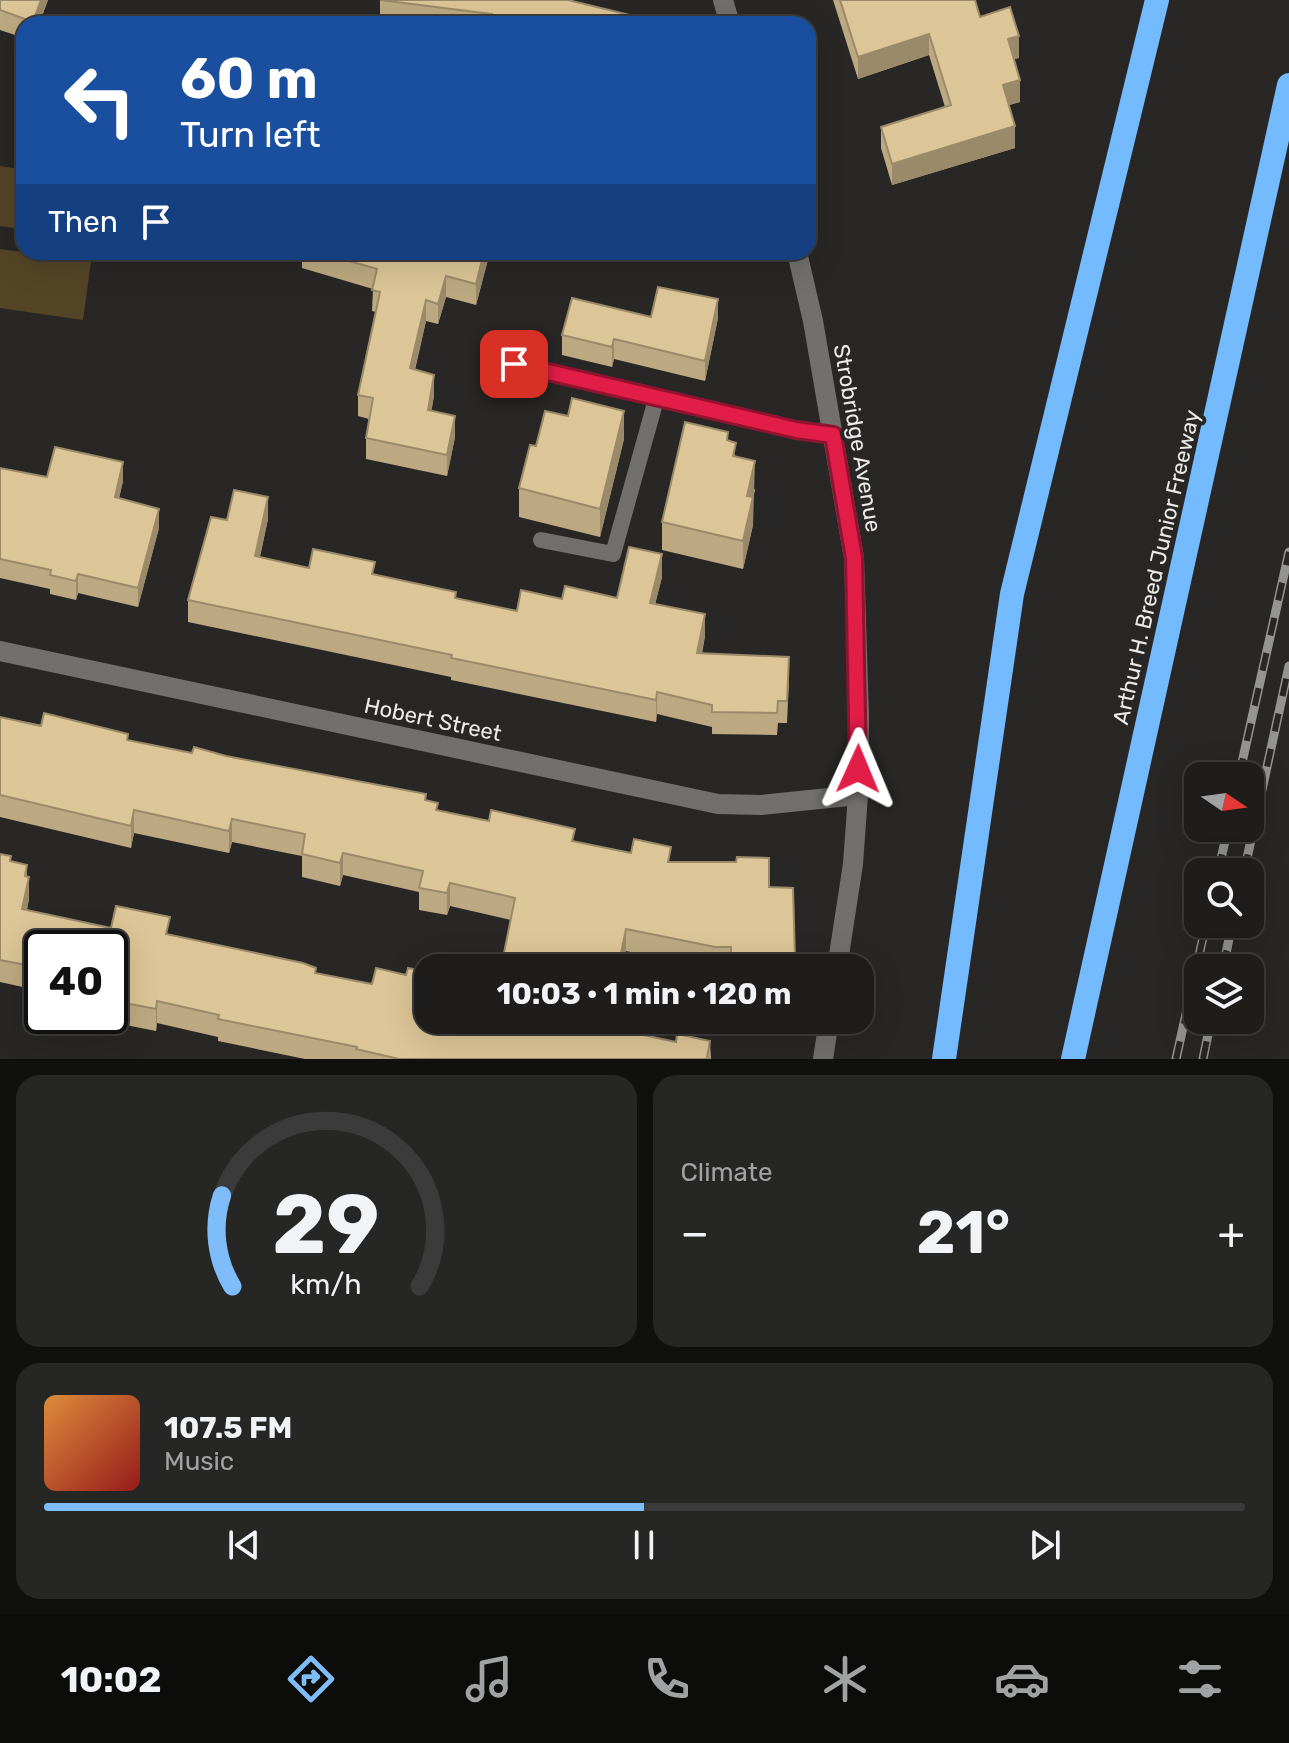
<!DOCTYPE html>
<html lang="en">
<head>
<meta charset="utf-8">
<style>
	body { margin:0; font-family:Rubik,sans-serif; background:#262625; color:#f1f3f6; height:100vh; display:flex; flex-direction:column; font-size:30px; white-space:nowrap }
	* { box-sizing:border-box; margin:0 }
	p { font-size:26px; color:#a1a2a3 }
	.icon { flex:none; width:44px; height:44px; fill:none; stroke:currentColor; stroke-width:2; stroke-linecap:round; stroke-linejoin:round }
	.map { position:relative; height:1059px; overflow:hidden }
	.details { display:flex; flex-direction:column; gap:16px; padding:16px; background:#10100f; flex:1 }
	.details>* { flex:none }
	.hud { position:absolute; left:16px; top:16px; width:800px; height:244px; border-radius:24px; box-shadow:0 8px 32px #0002,0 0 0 2px #3c3b3b; background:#1a4fa0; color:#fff; overflow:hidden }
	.needle { width:52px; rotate:103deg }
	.buttons { position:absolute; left:1184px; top:762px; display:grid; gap:16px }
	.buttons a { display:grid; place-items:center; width:80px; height:80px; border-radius:16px; background:#1e1d1c; box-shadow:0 8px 32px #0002,0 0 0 2px #3c3b3b; font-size:40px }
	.speed { position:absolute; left:24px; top:930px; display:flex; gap:16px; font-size:40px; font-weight:700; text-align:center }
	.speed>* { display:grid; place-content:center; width:104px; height:104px; border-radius:50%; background:#1e1d1c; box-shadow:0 8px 32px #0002,0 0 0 2px #3c3b3b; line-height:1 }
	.speed .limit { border:4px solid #111; border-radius:12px; background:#fff; color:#111 }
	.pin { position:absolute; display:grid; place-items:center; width:68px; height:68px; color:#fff; margin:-34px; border-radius:16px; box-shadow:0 4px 12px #0006 }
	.me { position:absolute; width:88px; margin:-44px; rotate:1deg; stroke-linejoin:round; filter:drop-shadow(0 0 6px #0008) }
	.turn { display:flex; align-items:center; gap:28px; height:168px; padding:0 32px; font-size:36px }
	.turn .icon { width:104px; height:104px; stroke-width:2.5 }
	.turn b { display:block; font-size:56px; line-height:68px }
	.then { display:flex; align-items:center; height:76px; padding:0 32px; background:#0003; gap:16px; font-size:30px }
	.big { font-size:60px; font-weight:700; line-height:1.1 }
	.details .card { flex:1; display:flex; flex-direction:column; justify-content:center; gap:12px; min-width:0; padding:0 28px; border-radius:24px; background:#262625 }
	.details .dial { align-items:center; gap:0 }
	.dial svg { height:208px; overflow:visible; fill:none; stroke:#3c3b3b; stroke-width:7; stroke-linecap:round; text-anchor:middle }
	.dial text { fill:#f1f3f6; stroke:none }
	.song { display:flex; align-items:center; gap:24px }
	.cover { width:96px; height:96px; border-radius:12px; background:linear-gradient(135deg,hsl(30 70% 55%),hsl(0 70% 35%)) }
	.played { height:8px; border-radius:4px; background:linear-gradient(90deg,#7fbdfa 50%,#3c3b3b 50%) }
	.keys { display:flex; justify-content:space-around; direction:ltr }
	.heat { display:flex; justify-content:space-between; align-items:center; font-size:44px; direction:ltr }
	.details .tiles { flex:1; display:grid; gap:16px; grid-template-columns:1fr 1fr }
	.card:last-child { grid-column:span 2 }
	.trip { position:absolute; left:414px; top:954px; width:460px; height:80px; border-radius:24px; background:#1e1d1c; box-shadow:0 8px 32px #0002,0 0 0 2px #3c3b3b; font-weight:700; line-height:80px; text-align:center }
	.tab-bar { display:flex; height:128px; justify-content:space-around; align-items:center; background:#0c0c0b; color:#a1a2a3 }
	.tab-bar .icon { width:56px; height:56px }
	.tab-bar .active { color:#7fbdfa }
	.tab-bar b { font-size:36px; color:#f1f3f6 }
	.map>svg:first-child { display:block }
	.green { fill:#544526 }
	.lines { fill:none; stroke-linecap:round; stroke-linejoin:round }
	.lane { stroke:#71706d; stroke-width:16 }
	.street { stroke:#71706d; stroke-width:20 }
	.secondary { stroke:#71706d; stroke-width:20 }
	.highway { stroke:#74bafe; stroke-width:24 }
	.rail-casing { stroke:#949492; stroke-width:9 }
	.rail { stroke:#282725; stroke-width:6; stroke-dasharray:18; stroke-linecap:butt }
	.wall { fill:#bda981 }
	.shaded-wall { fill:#9a8a69 }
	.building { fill:#dcc596; stroke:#9a8a69; stroke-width:2 }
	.route-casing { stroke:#92132f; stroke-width:20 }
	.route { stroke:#e11d48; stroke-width:14 }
	.labels { text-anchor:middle; stroke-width:8; stroke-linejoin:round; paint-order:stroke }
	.street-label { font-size:22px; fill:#ebebe9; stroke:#282725 }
</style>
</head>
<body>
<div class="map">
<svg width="1289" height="1059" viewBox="0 0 1289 1059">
	<rect width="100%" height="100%" fill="#282725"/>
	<g class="green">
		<polygon points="0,166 24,170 24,229 0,226"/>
		<polygon points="0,249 91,262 83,320 0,308"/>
	</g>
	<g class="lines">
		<g class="lane">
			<polyline points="514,364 796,430 833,435"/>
			<polyline points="541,540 613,554 657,396"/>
		</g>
		<polyline class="street" points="0,651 718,804 761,805 858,795"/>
		<g class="secondary">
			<polyline points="723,0 730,24"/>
			<polyline points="797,252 813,321 854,558 859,716 858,795 853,864 837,968"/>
			<polyline points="823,1059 829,1020"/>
		</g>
		<g class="highway">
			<polyline points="944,1059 1012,594 1157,0"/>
			<polyline points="1073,1059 1289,85"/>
		</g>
		<defs>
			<g id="rail">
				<polyline points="1239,776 1289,552"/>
				<polyline points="1218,872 1228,828"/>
				<polyline points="1244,872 1289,666"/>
				<polyline points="1223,968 1232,924"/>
				<polyline points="1176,1059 1206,924"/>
				<polyline points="1203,1059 1211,1020"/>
			</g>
		</defs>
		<use href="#rail" class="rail-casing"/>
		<use href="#rail" class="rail"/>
	</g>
	<g class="wall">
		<polygon points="0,0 48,0 39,24 24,24 24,38 0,30"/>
		<polygon points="380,0 634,24 413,24 380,20"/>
		<polygon points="833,0 975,0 980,17 1019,58 1014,59 1020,102 1009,105 1015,148 892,185 881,148 881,127 945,107 929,55 858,79"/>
		<polygon points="302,252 490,252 476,305 446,297 438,324 426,321 415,370 434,396 431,411 455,437 447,476 366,459 366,438 369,419 358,416 358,395 376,312 372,311 373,289 302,268"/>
		<polygon points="651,317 718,318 705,381 614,359 612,367 562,355 562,335"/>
		<polygon points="624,439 600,537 519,517 519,488 536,446"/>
		<polygon points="728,441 736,457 755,490 753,499 753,525 743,569 662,550 662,522"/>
		<polygon points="0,468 47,477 123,481 119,498 159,528 138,607 78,593 76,600 50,594 50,589 0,578"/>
		<polygon points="268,519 260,557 309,568 375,574 456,598 517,611 562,599 617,598 662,577 655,604 705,636 702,654 789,679 787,723 778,723 777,735 712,734 712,727 657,714 656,722 451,680 451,677 188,622 188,600 227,520"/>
		<polygon points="0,717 192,753 226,756 426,800 438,810 575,842 671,862 769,887 793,888 795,968 706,968 626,951 623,968 501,968 511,920 450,906 447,915 419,910 419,892 343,875 340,886 302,877 302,856 232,842 229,853 134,833 131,848 0,817"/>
		<polygon points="0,854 11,861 27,876 29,899 27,910 111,928 170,935 316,973 372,984 406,975 428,1020 589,1020 588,1023 676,1042 710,1041 711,1059 305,1059 218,1041 218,1037 157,1023 156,1031 100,1020 100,1017 94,1016 110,1016 110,948 42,948 41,1005 41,991 0,982"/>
	</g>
	<g class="shaded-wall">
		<polygon points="41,0 48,0 39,24 33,24"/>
		<polygon points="929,34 929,55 858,79 858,57"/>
		<polygon points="1019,36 1019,58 1008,61 1008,39"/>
		<polygon points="1020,80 1020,102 1003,107 1003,85"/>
		<polygon points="1015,126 1015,148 892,185 892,164"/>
		<polygon points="484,252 490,252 476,305 476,284"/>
		<polygon points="446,276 446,297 438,324 438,304"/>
		<polygon points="718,299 718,318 705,381 705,361"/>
		<polygon points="426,300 426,321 410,389 410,368"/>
		<polygon points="614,339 614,359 612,367 612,347"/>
		<polygon points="434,375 434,396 428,431 428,410"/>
		<polygon points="624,411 624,439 600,537 600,509"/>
		<polygon points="455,416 455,437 447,476 447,455"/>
		<polygon points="755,461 753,525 743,569 743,541 747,496"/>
		<polygon points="123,462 123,481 115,516 115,497"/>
		<polygon points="268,497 268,519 255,578 255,556"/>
		<polygon points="159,509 159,528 138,607 138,588"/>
		<polygon points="662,554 662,577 650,625 650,603"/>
		<polygon points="78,574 78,593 76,600 76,581"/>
		<polygon points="705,614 705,636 697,675 697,653"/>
		<polygon points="657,692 657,714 656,722 656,700"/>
		<polygon points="134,810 134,833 131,848 131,826"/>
		<polygon points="232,819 232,842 229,853 229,831"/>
		<polygon points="343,853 343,875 340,886 340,863"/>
		<polygon points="27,865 27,886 29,877 29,899 22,931 25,876"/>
		<polygon points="450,883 450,906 447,915 447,893"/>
		<polygon points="626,929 626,951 623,968 618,968"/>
		<polygon points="157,1001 157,1023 156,1031 156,1009"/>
	</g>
	<g class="building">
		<polygon points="0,0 41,0 33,22 0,10"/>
		<polygon points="380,0 568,0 634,16 632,24 500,24 500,21 491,20 492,14"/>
		<polygon points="840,0 975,0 980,17 1010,7 1019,36 1008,39 1020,80 1003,85 1015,126 892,164 881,127 951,105 929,34 858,57"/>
		<polygon points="318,252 484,252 476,284 446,276 438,304 426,300 410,368 434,375 428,410 455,416 447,455 366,438 373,398 358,395 380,292 372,290 377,269"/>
		<polygon points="658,287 718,299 705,361 614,339 612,347 562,335 572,298 651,317"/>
		<polygon points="572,398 624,411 600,509 519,488 530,445 536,446 545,411 568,416"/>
		<polygon points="685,422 728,432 727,440 736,443 733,456 755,461 747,496 753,497 743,541 662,522"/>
		<polygon points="55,447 123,462 115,497 159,509 138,588 78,574 76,581 50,575 51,570 0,559 0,468 47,477"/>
		<polygon points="234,490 268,497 255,556 309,568 313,549 375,562 372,574 456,592 455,598 517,611 521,590 562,599 565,586 617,598 629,547 662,554 650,603 705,614 697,653 789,657 787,701 778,701 777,713 712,712 712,705 657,692 656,700 451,658 452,655 188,600 211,517 227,520"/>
		<polygon points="44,713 128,734 127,740 192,753 194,747 226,756 426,794 425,800 438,803 436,810 489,821 491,810 575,829 572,841 631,853 634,839 671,847 668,862 736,862 737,857 769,858 769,887 793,888 795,957 769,958 769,968 731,968 731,947 715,947 626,929 618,968 597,964 596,968 501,968 515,898 450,883 447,893 419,888 423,871 343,853 340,863 302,854 305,834 232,819 229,831 134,810 131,826 0,795 0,717 41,726"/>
		<polygon points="0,854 11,856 10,861 27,865 25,876 29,877 22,909 111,928 116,906 170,917 166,934 303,963 316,968 315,973 372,984 376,968 406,975 408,968 428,972 428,1020 584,1020 583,1022 676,1042 677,1034 710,1041 707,1058 711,1059 399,1059 356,1049 357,1047 218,1019 219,1015 157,1001 156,1009 110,1000 110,948 42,948 42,968 0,960"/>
	</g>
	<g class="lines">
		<defs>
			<polyline id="route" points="514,364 796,430 833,435 854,558 858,769"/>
		</defs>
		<use href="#route" class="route-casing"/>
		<use href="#route" class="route"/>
	</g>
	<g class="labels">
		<g class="street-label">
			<text transform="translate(858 438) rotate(80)" y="8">Strobridge Avenue</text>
			<text transform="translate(1156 567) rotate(-77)" y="8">Arthur H. Breed Junior Freeway</text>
			<text transform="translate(433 719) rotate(12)" y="8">Hobert Street</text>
		</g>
	</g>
</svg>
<div class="buttons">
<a><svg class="needle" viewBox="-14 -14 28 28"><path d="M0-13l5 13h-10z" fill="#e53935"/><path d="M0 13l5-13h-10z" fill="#a1a2a3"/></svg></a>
<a><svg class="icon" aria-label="search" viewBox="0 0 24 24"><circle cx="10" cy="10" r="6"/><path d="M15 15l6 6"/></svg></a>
<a><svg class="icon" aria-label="layers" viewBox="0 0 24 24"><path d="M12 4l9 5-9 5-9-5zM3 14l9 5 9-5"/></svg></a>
</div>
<div class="speed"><div class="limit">40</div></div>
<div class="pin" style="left:514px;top:364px;background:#d93025"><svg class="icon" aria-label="arrive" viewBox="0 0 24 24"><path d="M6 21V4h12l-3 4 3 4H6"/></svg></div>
<svg class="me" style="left:858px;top:769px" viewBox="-20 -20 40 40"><path d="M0-17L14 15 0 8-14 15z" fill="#e11d48" stroke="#fff" stroke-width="4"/></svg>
<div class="trip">10:03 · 1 min · 120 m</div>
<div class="hud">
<div class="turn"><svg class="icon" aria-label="left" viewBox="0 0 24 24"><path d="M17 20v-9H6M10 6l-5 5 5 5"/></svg><div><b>60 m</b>Turn left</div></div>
<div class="then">Then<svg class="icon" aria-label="arrive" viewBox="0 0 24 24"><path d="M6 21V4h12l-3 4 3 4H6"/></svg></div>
</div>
</div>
<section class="details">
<div class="tiles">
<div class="card dial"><svg viewBox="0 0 100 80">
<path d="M14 69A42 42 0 1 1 86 69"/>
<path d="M14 69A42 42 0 0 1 10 34" stroke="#7fbdfa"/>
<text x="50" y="56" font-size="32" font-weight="700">29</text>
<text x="50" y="72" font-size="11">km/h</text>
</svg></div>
<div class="card"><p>Climate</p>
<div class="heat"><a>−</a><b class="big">21°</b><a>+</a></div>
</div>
<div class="card">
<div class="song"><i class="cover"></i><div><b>107.5 FM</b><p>Music</p></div></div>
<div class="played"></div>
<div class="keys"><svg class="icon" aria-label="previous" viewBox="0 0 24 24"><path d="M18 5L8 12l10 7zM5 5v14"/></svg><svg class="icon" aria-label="pause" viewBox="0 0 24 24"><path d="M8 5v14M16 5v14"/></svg><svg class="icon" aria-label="next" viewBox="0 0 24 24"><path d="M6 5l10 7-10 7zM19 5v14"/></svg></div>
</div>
</div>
</section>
<nav class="tab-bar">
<b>10:02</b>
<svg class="icon active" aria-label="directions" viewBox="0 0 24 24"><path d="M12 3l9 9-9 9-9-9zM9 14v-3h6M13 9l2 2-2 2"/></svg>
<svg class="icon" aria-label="music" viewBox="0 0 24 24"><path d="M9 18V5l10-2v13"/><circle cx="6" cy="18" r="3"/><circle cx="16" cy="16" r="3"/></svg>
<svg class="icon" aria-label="phone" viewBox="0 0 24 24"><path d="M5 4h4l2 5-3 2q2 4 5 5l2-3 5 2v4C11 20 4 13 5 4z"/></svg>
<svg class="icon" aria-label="climate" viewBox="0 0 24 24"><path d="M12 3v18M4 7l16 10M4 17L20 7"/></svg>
<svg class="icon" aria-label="car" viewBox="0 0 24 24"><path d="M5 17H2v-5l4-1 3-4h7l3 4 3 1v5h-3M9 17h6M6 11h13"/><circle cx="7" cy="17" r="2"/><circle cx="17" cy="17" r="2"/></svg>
<svg class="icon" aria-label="filters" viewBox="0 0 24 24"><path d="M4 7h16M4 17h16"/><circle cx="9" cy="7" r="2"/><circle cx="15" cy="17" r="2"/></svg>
</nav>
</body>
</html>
